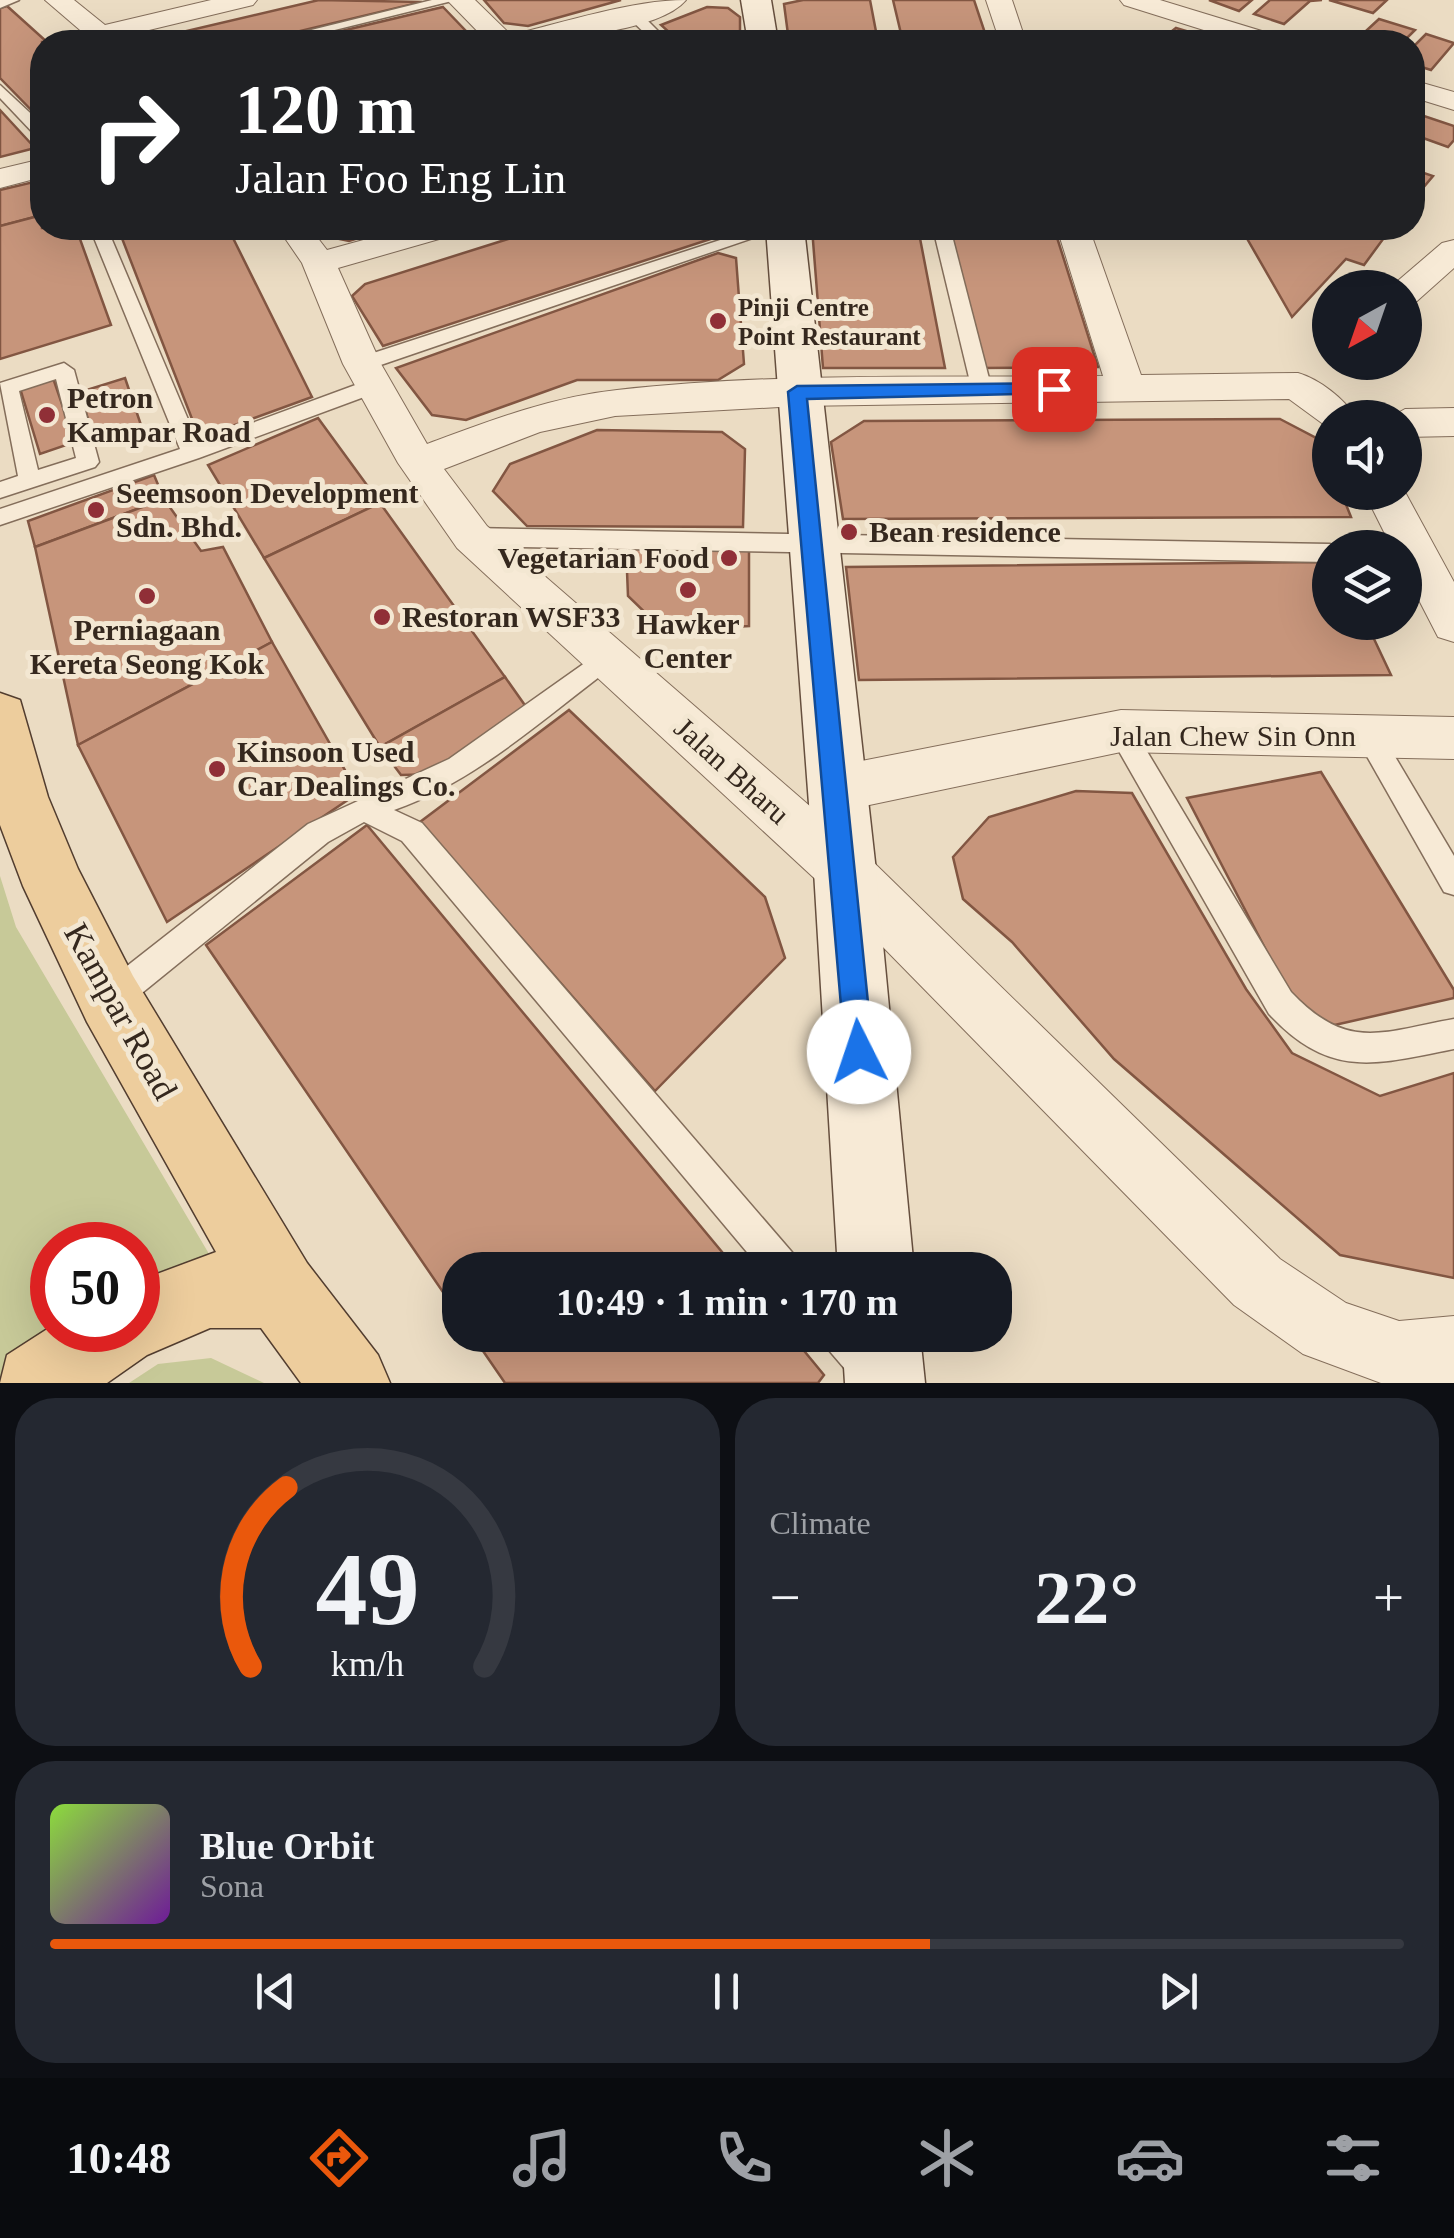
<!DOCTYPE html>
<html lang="en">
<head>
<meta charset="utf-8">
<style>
	body { margin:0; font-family:Georgia,serif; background:#242831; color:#f1f3f6; height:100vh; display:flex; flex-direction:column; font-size:38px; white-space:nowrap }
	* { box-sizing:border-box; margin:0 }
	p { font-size:32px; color:#9ea1a6 }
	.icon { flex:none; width:55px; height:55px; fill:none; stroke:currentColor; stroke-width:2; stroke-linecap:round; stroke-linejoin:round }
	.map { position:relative; height:1383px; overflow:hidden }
	.drawer { display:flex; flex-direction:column; gap:15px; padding:15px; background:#0d0f14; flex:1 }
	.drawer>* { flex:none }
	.banner { position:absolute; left:30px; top:30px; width:1395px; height:210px; border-radius:40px; box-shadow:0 10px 40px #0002; background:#202124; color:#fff; overflow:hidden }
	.needle { width:65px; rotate:220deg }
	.fabs { position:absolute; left:1312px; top:270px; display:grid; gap:20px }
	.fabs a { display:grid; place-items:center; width:110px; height:110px; border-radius:50%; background:#171b24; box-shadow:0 10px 40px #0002; font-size:50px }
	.speed { position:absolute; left:30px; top:1222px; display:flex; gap:20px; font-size:50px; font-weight:700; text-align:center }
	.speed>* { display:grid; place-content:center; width:130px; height:130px; border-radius:50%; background:#171b24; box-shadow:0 10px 40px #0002; line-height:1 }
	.speed .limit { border:15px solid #d22; background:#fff; color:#111 }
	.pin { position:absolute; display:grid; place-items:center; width:85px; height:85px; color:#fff; margin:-42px; border-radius:20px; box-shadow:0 5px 15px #0006 }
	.me { position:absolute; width:110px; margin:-55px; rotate:356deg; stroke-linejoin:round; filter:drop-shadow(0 0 8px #0008) }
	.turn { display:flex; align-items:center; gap:35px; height:210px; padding:0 40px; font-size:45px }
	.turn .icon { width:130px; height:130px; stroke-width:2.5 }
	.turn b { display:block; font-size:70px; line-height:85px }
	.big { font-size:75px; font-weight:700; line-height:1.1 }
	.drawer .card { flex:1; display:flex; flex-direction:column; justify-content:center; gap:15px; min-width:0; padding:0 35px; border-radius:40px; background:#242831 }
	.drawer .dial { align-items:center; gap:0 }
	.dial svg { height:260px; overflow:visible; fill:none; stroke:#363941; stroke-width:7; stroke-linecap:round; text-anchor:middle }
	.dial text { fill:#f1f3f6; stroke:none }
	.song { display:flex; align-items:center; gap:30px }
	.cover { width:120px; height:120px; border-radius:15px; background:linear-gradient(135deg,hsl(90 70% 55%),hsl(280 70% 35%)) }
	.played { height:10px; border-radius:5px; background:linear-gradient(90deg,#ea580c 65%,#363941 65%) }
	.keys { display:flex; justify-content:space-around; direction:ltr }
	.heat { display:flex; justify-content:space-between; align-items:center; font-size:55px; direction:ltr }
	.drawer .tiles { flex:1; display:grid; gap:15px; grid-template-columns:1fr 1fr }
	.card:last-child { grid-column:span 2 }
	.trip { position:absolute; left:442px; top:1252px; width:570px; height:100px; border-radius:40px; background:#171b24; box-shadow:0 10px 40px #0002; font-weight:700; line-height:100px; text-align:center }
	.dock { display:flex; height:160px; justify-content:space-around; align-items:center; background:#090b0e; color:#9ea1a6 }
	.dock .icon { width:70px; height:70px }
	.dock .on { color:#ea580c }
	.dock b { font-size:45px; color:#f1f3f6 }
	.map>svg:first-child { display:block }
	.green { fill:#c7c998 }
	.building { fill:#c7957b; stroke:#825642; stroke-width:2.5 }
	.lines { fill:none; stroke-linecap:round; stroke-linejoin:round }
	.service-casing { stroke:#846e5b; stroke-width:3 }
	.minor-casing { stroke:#846e5b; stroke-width:2 }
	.secondary-casing { stroke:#664f3e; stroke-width:3 }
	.primary-casing { stroke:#523d2f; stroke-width:3 }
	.service { fill:#f7ead6; fill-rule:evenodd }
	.minor { fill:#f7ead6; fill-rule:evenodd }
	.secondary { fill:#f7ead6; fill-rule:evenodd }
	.primary { fill:#edcd9d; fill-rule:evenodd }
	.route { fill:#1a73e8; stroke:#114b97; stroke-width:2.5 }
	.poi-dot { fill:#902f37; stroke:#f3e7d2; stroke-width:4 }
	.labels { text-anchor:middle; stroke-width:10; stroke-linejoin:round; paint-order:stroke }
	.far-poi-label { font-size:25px; font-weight:bold; fill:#35281e; stroke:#f3e7d2; text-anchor:start }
	.poi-label { font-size:30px; font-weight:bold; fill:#35281e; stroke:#f3e7d2; text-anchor:start }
	.street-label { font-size:30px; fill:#35281e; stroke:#f3e7d2 }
	.near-street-label { font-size:35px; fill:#35281e; stroke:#f3e7d2 }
</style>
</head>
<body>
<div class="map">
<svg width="1454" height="1383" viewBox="0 0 1454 1383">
	<rect width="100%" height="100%" fill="#ebdcc3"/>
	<g class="green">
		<polygon points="0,876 16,927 215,1264 138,1284 138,1245 52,1245 52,1330 0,1378"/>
		<polygon points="211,1358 264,1383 129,1383 158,1364"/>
	</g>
	<g class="building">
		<polygon points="319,0 422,2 254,42 144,41"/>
		<polygon points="484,0 621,0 528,26 504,23"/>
		<polygon points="803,0 870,0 878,42 789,42 784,4"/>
		<polygon points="893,0 974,0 988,42 903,42"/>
		<polygon points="1209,0 1252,0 1239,11"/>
		<polygon points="1270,0 1322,0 1310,1 1284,24 1254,14"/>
		<polygon points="1329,0 1387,0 1373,13"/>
		<polygon points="7,6 47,42 42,42 42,121 0,78 0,8"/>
		<polygon points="443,7 465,30 454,42 295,42"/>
		<polygon points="707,7 728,8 740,17 740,42 680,42 661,25"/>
		<polygon points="1379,19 1415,30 1403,42 1354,42"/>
		<polygon points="1176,28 1223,42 1158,42"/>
		<polygon points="1426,34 1454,43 1431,70 1412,64 1412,48"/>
		<polygon points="0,110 35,148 0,157"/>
		<polygon points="1412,112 1454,126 1454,140 1448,147 1412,134"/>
		<polygon points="1412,169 1433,176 1417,195 1412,193"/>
		<polygon points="42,180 42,215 0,226 0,190"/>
		<polygon points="42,215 42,228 76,228 111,325 0,359 0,226"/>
		<polygon points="118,228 228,228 312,397 213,433 194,424"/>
		<polygon points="316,228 391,228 349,241 320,235"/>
		<polygon points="543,228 735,231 383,346 352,296 365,284"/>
		<polygon points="812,228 918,228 945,368 823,368"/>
		<polygon points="947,228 1054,228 1098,367 981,368"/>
		<polygon points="1241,228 1380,228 1389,231 1364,265 1346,259 1292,317"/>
		<polygon points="718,253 736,258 744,364 718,380 577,380 466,420 432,415 396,368"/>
		<polygon points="53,378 75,442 40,454 20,388"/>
		<polygon points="125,378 142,428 95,443 80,392"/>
		<polygon points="318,418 380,503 264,558 208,465"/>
		<polygon points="1280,419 1318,439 1330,467 1330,492 1341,492 1351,517 843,519 831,442 864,421"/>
		<polygon points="597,430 722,432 745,449 743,527 527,526 493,491 510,464"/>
		<polygon points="154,475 164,499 35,547 28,521"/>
		<polygon points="164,499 201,551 223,547 272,642 78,745 35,547"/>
		<polygon points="380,503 505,677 380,747 264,558"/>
		<polygon points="626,546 749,547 749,626 664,631 628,596"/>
		<polygon points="1330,562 1330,622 1366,622 1391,675 859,680 846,567"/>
		<polygon points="272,642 358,793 167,922 78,745"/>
		<polygon points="505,677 529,711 441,774 401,775 380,747"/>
		<polygon points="569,710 765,897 785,958 655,1091 420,822"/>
		<polygon points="1321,772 1454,990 1454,998 1308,1031 1187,798"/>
		<polygon points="1076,791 1132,793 1246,989 1292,1053 1380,1096 1454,1073 1454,1278 1340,1255 1114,1059 1012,942 963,899 953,857 989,817"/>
		<polygon points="367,825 737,1270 460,1270 460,1317 206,945"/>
		<polygon points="472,1335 791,1335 824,1375 818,1383 505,1383"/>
	</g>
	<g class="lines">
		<defs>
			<g id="service">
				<polygon points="0,0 19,0 0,8"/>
				<polygon points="432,0 456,0 286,42 263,42"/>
				<polygon points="630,13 640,13 669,42 654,42 630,19"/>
				<polygon points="0,85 42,124 42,138 36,136 0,98"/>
				<polygon points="90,228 107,228 198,443 369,380 383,380 386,385 383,390 199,458 0,525 0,509 180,449"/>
				<polygon points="757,228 782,228 369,369 355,369 352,364 355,359"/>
				<polygon points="933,228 950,228 992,390 989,395 975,395 972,390"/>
				<path d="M64,363L74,370L99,462L95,467L0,498V482L18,476L0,383ZM56,379L76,458L38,470L19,391Z"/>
				<polygon points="472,528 1330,544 1338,548 1330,548 1330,562 472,546 461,537"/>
				<path d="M606,648L615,651L618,658L615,665C545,717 477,781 394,810L422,823L797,1258L802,1270H762L402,841L364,822L328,842L121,1010L110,1014L99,1010L95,999L99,988L308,824L449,759Z"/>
				<path d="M1121,720L1130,723L1291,992C1348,1052 1381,1032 1454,1019V1049C1374,1065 1330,1079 1269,1014L1112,739L1108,731L1112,723Z"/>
				<polygon points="1369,725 1378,728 1454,856 1454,895 1444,892 1360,744 1356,736 1360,728"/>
				<polygon points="822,1335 864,1335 894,1370 899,1383 857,1383 827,1348"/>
			</g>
			<g id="minor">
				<polygon points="45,0 74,0 105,25 211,0 257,0 253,5 120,37 123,42 94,42"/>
				<path d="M447,0H475L511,35C566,22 632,0 686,0C657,35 532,42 488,42Z"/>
				<polygon points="986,0 1012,0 1026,42 1000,42"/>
				<polygon points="1120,0 1160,0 1278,36 1281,42 1242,42 1124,5"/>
				<polygon points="1412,80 1454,92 1454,110 1412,97"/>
				<polygon points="42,159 42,177 0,188 0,169"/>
				<path d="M278,228H310L327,250L407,228H457L453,235L338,268L381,364L427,444C489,421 551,397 617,390C777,372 942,378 1103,376L1057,228H1089L1141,375L1298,373C1319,379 1345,399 1356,418H1330V429L1289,399L797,406L615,416L540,432L444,469L487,526L864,853L1280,1259L1346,1303L1399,1321L1454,1316V1383H1381L1303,1354L1234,1305L826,889L457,548L398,463L343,364L302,263Z"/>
				<polygon points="1454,240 1454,268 1417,301 1405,304 1405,288 1393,285 1442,243"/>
				<polygon points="1454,408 1454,436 1405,437 1405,418 1389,418 1405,409"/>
				<polygon points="1364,492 1405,492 1454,582 1454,642 1438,637 1405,573 1405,548 1392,548"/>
				<polygon points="1121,710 1454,717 1454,759 1121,752 836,812 818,805 811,789 818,773 836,766"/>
			</g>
			<g id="secondary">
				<polygon points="741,0 771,0 778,42 748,42"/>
				<polygon points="766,228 804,228 876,871 914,1270 838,1270 814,871"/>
				<polygon points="842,1335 920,1335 925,1383 845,1383"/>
			</g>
			<polygon id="primary" points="0,693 20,700 48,797 78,869 133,976 307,1263 378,1355 390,1383 301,1383 261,1328 210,1328 147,1355 107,1383 0,1383 7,1355 52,1326 52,1330 138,1330 138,1281 216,1252 87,1022 23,886 0,825"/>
		</defs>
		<use href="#service" class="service-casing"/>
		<use href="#minor" class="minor-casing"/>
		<use href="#secondary" class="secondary-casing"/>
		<use href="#primary" class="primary-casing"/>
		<use href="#service" class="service"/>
		<use href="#minor" class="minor"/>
		<use href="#secondary" class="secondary"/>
		<use href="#primary" class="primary"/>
	</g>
	<polygon class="route" points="1054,383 1063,389 1060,393 807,399 873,1052 869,1062 859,1066 849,1062 845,1052 788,392 797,386"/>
	<g class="poi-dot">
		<circle cx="718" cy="321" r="10"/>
		<circle cx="47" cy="415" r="10"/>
		<circle cx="96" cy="510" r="10"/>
		<circle cx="849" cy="532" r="10"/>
		<circle cx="729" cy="558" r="10"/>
		<circle cx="688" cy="590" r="10"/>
		<circle cx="147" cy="596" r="10"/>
		<circle cx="382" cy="617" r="10"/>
		<circle cx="217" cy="769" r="10"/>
	</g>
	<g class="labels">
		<g class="far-poi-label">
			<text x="738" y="316">Pinji Centre<tspan x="738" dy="29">Point Restaurant</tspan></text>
		</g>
		<g class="poi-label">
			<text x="67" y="408">Petron<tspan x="67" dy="34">Kampar Road</tspan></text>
			<text x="116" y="503">Seemsoon Development<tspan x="116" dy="34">Sdn. Bhd.</tspan></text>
			<text x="869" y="542">Bean residence</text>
			<text x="709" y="568" text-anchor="end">Vegetarian Food</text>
			<text x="402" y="627">Restoran WSF33</text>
			<text x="688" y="634" text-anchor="middle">Hawker<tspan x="688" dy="34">Center</tspan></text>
			<text x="147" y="640" text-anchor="middle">Perniagaan<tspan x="147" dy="34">Kereta Seong Kok</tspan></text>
			<text x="237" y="762">Kinsoon Used<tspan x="237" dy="34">Car Dealings Co.</tspan></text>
		</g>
		<g class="street-label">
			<text x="1233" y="746">Jalan Chew Sin Onn</text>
			<text transform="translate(732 771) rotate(42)" y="10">Jalan Bharu</text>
		</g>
		<g class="near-street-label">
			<text transform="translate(121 1011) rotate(61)" y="12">Kampar Road</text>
		</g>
	</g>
</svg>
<div class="fabs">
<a><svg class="needle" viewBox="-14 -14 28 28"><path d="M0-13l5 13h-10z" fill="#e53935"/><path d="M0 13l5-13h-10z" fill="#9ea1a6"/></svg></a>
<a><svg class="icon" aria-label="sound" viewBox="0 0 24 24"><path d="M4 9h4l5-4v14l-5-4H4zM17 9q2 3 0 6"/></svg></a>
<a><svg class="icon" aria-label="layers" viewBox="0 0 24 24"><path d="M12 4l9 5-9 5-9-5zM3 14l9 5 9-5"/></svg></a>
</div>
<div class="speed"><div class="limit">50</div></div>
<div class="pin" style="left:1054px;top:389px;background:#d93025"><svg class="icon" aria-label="arrive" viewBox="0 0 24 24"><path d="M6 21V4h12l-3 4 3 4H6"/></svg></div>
<svg class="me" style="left:859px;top:1052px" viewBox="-20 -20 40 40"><circle r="19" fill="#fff"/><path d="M0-13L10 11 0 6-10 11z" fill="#1a73e8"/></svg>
<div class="trip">10:49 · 1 min · 170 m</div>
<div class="banner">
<div class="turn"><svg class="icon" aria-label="right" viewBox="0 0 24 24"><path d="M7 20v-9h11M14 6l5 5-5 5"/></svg><div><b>120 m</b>Jalan Foo Eng Lin</div></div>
</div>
</div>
<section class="drawer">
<div class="tiles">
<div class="card dial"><svg viewBox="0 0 100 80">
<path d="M14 69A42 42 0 1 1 86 69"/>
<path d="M14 69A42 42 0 0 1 25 14" stroke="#ea580c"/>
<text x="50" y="56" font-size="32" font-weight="700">49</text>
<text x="50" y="72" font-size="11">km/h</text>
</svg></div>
<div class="card"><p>Climate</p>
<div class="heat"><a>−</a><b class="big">22°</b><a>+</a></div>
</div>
<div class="card">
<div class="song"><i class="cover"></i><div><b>Blue Orbit</b><p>Sona</p></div></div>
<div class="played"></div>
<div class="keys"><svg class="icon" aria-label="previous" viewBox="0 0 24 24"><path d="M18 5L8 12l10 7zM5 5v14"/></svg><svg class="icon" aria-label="pause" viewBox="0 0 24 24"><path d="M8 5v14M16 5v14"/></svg><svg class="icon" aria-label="next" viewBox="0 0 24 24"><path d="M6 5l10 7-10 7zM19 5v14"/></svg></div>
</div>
</div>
</section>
<nav class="dock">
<b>10:48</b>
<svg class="icon on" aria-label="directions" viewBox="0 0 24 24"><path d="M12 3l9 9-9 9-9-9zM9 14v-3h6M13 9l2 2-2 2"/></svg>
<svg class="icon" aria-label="music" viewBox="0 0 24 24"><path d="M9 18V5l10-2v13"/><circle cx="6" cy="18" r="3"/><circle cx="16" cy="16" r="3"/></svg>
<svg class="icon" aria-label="phone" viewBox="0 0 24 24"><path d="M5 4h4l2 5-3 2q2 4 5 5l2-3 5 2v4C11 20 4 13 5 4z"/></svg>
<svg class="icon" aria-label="climate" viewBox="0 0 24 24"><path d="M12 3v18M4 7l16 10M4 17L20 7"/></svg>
<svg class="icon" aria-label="car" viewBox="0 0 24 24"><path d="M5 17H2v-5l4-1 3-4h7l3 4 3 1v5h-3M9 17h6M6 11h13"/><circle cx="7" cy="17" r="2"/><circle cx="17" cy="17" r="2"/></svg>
<svg class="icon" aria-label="filters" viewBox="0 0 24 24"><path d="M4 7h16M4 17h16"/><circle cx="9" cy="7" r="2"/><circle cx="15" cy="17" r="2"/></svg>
</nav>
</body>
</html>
